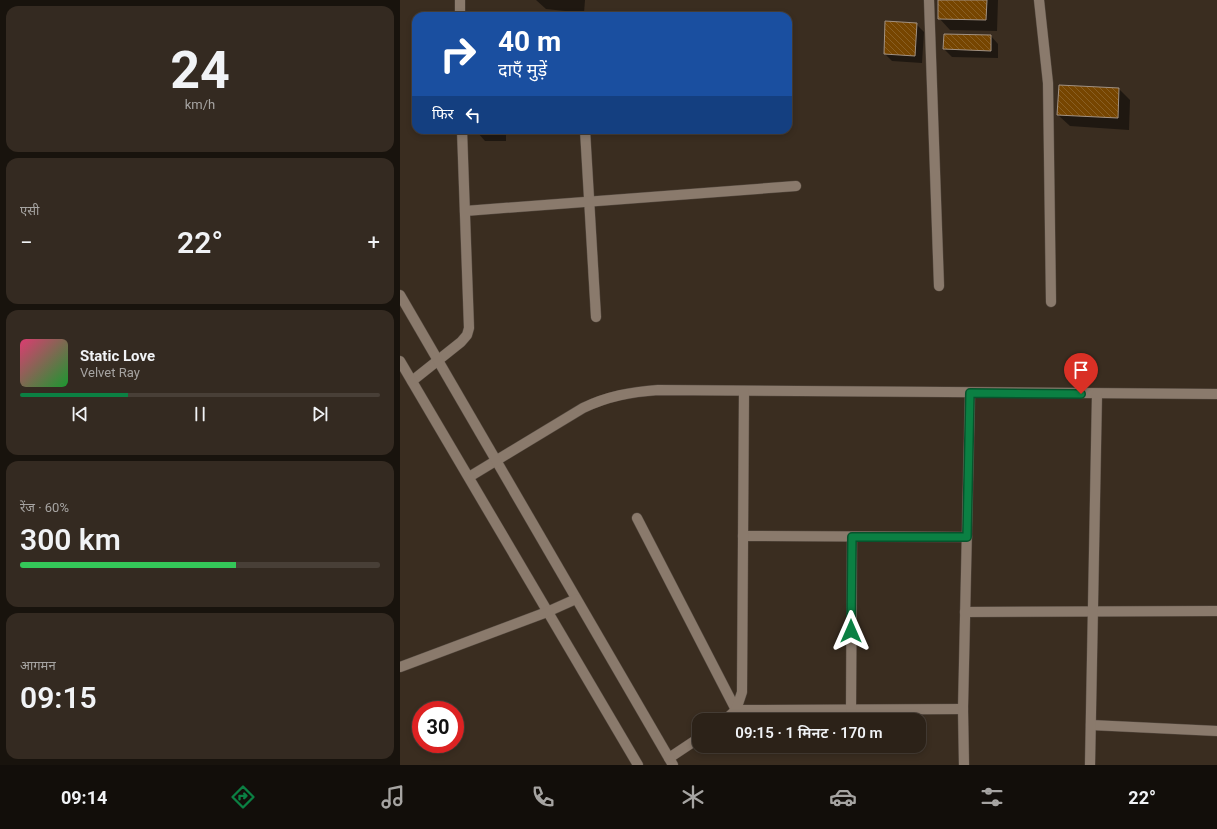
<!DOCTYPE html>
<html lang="hi">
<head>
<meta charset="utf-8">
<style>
	body { margin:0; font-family:Roboto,"Noto Sans Devanagari",sans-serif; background:#342a21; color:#f1f3f6; height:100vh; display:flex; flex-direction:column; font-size:15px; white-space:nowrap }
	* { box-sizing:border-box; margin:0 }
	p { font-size:13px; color:#a6a4a2 }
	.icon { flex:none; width:22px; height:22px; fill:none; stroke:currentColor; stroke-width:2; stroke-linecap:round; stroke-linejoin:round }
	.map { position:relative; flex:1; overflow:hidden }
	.sheet { display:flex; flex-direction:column; gap:6px; padding:6px; background:#18130d; width:400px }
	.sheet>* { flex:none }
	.hud { position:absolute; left:12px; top:12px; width:380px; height:122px; border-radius:12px; box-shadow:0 2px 6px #0003,0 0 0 1px #483f37; background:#1a4fa0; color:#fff; overflow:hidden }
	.speed { position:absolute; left:12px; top:701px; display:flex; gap:8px; font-size:20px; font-weight:700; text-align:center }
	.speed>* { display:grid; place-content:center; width:52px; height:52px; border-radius:50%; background:#2c2218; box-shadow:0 2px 6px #0003,0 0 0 1px #483f37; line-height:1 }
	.speed .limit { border:6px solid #d22; background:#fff; color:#111 }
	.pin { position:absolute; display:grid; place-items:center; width:34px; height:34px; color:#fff; margin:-41px -17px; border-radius:50% 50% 50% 0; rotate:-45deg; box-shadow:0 0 4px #0007 }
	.pin .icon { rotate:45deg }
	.me { position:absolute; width:44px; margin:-22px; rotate:0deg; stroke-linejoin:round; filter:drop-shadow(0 0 3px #0008) }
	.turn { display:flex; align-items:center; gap:14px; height:84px; padding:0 20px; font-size:18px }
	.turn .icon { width:52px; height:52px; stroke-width:2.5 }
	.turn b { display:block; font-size:28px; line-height:34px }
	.then { display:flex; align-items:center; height:38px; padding:0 20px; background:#0003; gap:8px; font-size:15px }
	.big { font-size:30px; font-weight:600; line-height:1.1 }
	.sheet .widget { flex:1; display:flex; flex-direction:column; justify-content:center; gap:6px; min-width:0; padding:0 14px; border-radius:12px; background:#342a21 }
	.sheet .dial { align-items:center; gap:0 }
	.dial b { font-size:52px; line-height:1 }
	.song { display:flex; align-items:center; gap:12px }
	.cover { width:48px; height:48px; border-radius:6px; background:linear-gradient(135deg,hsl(340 70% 55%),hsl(130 70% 35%)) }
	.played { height:4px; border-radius:2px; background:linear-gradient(90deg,#0b8043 30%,#483f37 30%) }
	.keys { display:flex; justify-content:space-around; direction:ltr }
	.heat { display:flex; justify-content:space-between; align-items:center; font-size:22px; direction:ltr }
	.charge { height:6px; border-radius:3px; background:linear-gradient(90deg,#34c759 60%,#483f37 0) }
	.trip { position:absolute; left:292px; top:713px; width:234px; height:40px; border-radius:12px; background:#2c2218; box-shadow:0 2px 6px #0003,0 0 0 1px #483f37; font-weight:600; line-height:40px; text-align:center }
	.dock { display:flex; height:64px; justify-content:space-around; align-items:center; background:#120e0a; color:#a6a4a2 }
	.dock .icon { width:28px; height:28px }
	.dock .active { color:#0b8043 }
	.dock b { font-size:18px; color:#f1f3f6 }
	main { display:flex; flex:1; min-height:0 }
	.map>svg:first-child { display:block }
	.shadow { fill:#0007 }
	.building { fill:url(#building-back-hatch); stroke:#a19182 }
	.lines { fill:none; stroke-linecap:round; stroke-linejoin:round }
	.minor-casing { stroke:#554a40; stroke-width:11 }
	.tertiary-casing { stroke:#554a40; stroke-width:11 }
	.minor { stroke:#8a7a6c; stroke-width:10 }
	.tertiary { stroke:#8a7a6c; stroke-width:10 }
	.route-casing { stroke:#07532c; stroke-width:10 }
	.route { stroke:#0b8043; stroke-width:7 }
</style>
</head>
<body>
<main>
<section class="sheet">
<div class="widget dial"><b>24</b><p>km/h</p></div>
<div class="widget"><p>एसी</p>
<div class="heat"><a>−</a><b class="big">22°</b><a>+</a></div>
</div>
<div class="widget">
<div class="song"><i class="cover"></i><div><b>Static Love</b><p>Velvet Ray</p></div></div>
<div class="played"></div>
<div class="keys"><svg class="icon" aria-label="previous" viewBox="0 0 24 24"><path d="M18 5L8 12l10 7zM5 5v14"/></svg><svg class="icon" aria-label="pause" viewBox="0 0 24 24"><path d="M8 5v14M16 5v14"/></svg><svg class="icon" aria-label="next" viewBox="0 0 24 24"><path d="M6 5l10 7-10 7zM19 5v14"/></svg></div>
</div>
<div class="widget"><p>रेंज · 60%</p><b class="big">300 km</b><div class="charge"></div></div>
<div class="widget"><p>आगमन</p><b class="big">09:15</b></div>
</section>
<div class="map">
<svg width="817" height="765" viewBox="0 0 817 765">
	<defs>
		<pattern id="building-back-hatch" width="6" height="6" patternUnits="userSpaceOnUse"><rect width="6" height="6" fill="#764500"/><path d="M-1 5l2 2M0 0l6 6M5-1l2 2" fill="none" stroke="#895f24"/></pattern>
	</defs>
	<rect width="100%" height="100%" fill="#3a2d20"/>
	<g class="shadow">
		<polygon points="136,0 185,0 184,13 146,9"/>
		<polygon points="539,0 598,0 597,31 550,30 539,18"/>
		<polygon points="516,24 524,32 522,63 492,61 485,54"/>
		<polygon points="591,36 598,44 598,58 552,57 544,49"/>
		<polygon points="719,89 730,100 729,130 670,126 658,115"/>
		<polygon points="78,130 106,130 106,141 85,141 78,133"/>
	</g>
	<g class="building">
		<polygon points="538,0 587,0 586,20 538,19"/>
		<polygon points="485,21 517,23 515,56 484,54"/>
		<polygon points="544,34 591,35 591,51 543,49"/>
		<polygon points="659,85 719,88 718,118 657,115"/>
		<polygon points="76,130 99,130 99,134 77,134"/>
	</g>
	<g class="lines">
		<defs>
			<g id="minor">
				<polyline points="529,0 539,286"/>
				<polyline points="639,0 648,83 651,302"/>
				<polyline points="60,16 60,0"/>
				<polyline points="185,130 196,317"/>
				<polyline points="65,211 396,186"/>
				<polyline points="12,381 61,342 67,335 69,328 62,130"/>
				<path d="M69,477L183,408C208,396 231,392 258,390L817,394"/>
				<polyline points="237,518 336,710 563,709"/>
				<polyline points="343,536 567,537"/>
				<polyline points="565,612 817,611"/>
				<polyline points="451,710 452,537"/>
				<polyline points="325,720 336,710 342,692 344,391"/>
				<polyline points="691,725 817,731"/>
				<polyline points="269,758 299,738"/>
				<polyline points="564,765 563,709 570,393"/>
				<polyline points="690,765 697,394"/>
			</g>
			<g id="tertiary">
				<polyline points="0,295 273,765"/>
				<polyline points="0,361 238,765"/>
				<polyline points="0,667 147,612 176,599"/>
			</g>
		</defs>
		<use href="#minor" class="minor-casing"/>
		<use href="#tertiary" class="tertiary-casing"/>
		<use href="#minor" class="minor"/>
		<use href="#tertiary" class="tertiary"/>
	</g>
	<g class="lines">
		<defs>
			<polyline id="route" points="451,631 452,537 567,537 570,393 681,394"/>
		</defs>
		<use href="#route" class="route-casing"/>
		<use href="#route" class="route"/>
	</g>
</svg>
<div class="speed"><div class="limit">30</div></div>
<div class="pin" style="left:681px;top:394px;background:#d93025"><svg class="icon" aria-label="arrive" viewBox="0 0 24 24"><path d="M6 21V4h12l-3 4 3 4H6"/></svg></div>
<svg class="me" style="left:451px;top:631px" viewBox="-20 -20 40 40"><path d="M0-17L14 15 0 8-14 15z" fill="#0b8043" stroke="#fff" stroke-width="4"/></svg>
<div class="trip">09:15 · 1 मिनट · 170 m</div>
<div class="hud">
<div class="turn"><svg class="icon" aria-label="right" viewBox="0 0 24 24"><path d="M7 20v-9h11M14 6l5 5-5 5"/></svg><div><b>40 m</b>दाएँ मुड़ें</div></div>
<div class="then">फिर<svg class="icon" aria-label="left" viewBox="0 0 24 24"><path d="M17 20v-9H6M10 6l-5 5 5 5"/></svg></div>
</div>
</div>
</main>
<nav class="dock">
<b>09:14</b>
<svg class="icon active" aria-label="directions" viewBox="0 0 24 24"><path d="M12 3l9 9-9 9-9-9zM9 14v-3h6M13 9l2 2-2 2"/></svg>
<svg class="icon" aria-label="music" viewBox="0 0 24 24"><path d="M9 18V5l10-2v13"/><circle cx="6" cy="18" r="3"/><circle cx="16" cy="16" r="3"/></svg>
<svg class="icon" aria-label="phone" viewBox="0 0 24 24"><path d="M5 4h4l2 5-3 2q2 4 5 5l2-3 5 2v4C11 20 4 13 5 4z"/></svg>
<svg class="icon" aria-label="climate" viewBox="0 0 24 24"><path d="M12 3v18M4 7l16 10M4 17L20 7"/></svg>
<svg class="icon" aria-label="car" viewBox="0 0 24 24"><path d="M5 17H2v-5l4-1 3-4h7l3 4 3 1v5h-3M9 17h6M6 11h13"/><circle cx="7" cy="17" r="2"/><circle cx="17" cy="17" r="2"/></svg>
<svg class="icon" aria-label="filters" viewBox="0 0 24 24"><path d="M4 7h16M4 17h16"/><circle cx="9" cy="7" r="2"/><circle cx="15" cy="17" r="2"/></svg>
<b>22°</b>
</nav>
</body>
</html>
